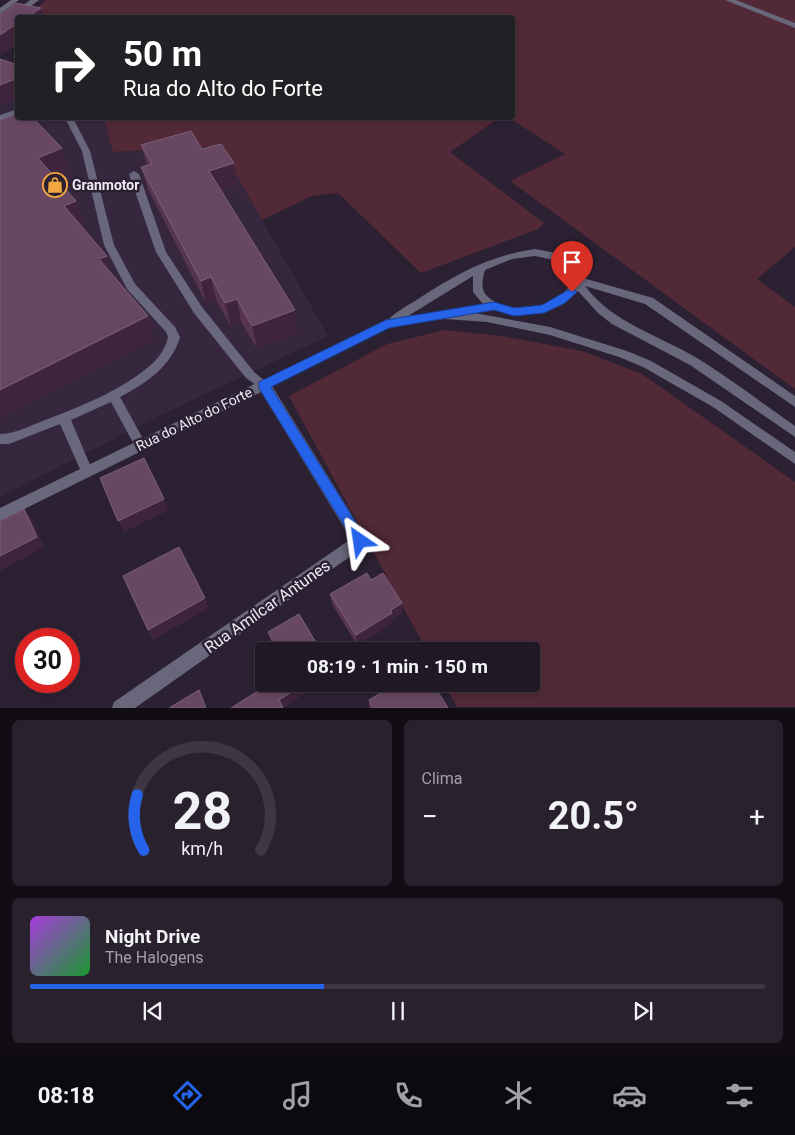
<!DOCTYPE html>
<html lang="pt">
<head>
<meta charset="utf-8">
<style>
	body { margin:0; font-family:Roboto,sans-serif; background:#29212e; color:#f1f3f6; height:100vh; display:flex; flex-direction:column; font-size:19px; white-space:nowrap }
	* { box-sizing:border-box; margin:0 }
	p { font-size:16px; color:#a2a0a7 }
	.icon { flex:none; width:28px; height:28px; fill:none; stroke:currentColor; stroke-width:2; stroke-linecap:round; stroke-linejoin:round }
	.map { position:relative; height:708px; overflow:hidden }
	.sheet { display:flex; flex-direction:column; gap:12px; padding:12px; background:#120d15; flex:1 }
	.sheet>* { flex:none }
	.top-card { position:absolute; left:15px; top:15px; width:500px; height:105px; border-radius:5px; box-shadow:0 2px 8px #0003,0 0 0 1px #3e3743; background:#202124; color:#fff; overflow:hidden }
	.speed { position:absolute; left:15px; top:628px; display:flex; gap:10px; font-size:25px; font-weight:700; text-align:center }
	.speed>* { display:grid; place-content:center; width:65px; height:65px; border-radius:50%; background:#211826; box-shadow:0 2px 8px #0003,0 0 0 1px #3e3743; line-height:1 }
	.speed .limit { border:8px solid #d22; background:#fff; color:#111 }
	.pin { position:absolute; display:grid; place-items:center; width:42px; height:42px; color:#fff; margin:-51px -21px; border-radius:50% 50% 50% 0; rotate:-45deg; box-shadow:0 0 5px #0007 }
	.pin .icon { rotate:45deg }
	.me { position:absolute; width:55px; margin:-28px; rotate:328deg; stroke-linejoin:round; filter:drop-shadow(0 0 4px #0008) }
	.turn { display:flex; align-items:center; gap:18px; height:105px; padding:0 25px; font-size:22px }
	.turn .icon { width:65px; height:65px; stroke-width:2.5 }
	.turn b { display:block; font-size:35px; line-height:42px }
	.big { font-size:38px; font-weight:700; line-height:1.1 }
	.sheet .card { flex:1; display:flex; flex-direction:column; justify-content:center; gap:8px; min-width:0; padding:0 18px; border-radius:8px; background:#29212e }
	.sheet .dial { align-items:center; gap:0 }
	.dial svg { height:130px; overflow:visible; fill:none; stroke:#3e3743; stroke-width:7; stroke-linecap:round; text-anchor:middle }
	.dial text { fill:#f1f3f6; stroke:none }
	.song { display:flex; align-items:center; gap:15px }
	.cover { width:60px; height:60px; border-radius:8px; background:linear-gradient(135deg,hsl(280 70% 55%),hsl(130 70% 35%)) }
	.played { height:5px; border-radius:2px; background:linear-gradient(90deg,#2563eb 40%,#3e3743 40%) }
	.keys { display:flex; justify-content:space-around; direction:ltr }
	.heat { display:flex; justify-content:space-between; align-items:center; font-size:28px; direction:ltr }
	.sheet .tiles { flex:1; display:grid; gap:12px; grid-template-columns:1fr 1fr }
	.card:last-child { grid-column:span 2 }
	.trip { position:absolute; left:255px; top:642px; width:285px; height:50px; border-radius:5px; background:#211826; box-shadow:0 2px 8px #0003,0 0 0 1px #3e3743; font-weight:700; line-height:50px; text-align:center }
	.tabs { display:flex; height:80px; justify-content:space-around; align-items:center; background:#0d0a0f; color:#a2a0a7 }
	.tabs .icon { width:35px; height:35px }
	.tabs .selected { color:#2563eb }
	.tabs b { font-size:22px; color:#f1f3f6 }
	.map>svg:first-child { display:block }
	.built { fill:#36273f }
	.green { fill:#522937 }
	.lines { fill:none; stroke-linecap:round; stroke-linejoin:round }
	.lane { fill:#68677b; fill-rule:evenodd }
	.street { fill:#68677b; fill-rule:evenodd }
	.wall { fill:#573450 }
	.shaded-wall { fill:#3f243d }
	.building { fill:#684762; stroke:#7d6079 }
	.route { fill:#2563eb; stroke:#184099 }
	.labels { text-anchor:middle; stroke-width:5; stroke-linejoin:round; paint-order:stroke }
	.poi-label { font-size:14px; font-weight:bold; fill:#f0e9f5; stroke:#2c2033; text-anchor:start }
	.street-label { font-size:14px; fill:#f0e9f5; stroke:#2c2033 }
	.near-street-label { font-size:16px; fill:#f0e9f5; stroke:#2c2033 }
</style>
</head>
<body>
<div class="map">
<svg width="795" height="708" viewBox="0 0 795 708">
	<rect width="100%" height="100%" fill="#2c2033"/>
	<polygon class="built" points="0,70 17,77 18,118 104,118 113,152 220,146 328,336 157,417 0,497"/>
	<g class="green">
		<polygon points="46,0 795,0 795,247 757,279 795,307 795,389 510,181 565,154 514,121 498,119 450,152 544,223 538,229 421,273 338,193 312,196 262,220 220,146 113,152 104,118 512,118 512,18 46,18 35,10"/>
		<polygon points="445,330 501,336 582,351 642,374 795,482 795,707 457,707 445,684 531,684 531,651 427,651 289,396 387,344"/>
	</g>
	<g class="lines">
		<g class="lane">
			<polygon points="11,0 19,0 0,14 0,8"/>
			<polygon points="18,109 18,114 0,121 0,115"/>
			<path d="M65,118H73L90,151L114,245L135,284L175,327L180,337C172,366 145,384 120,397L147,446L145,450L141,451L137,450L111,402L71,420L93,472L91,476L87,477L83,476L60,424L9,444H0V434C14,434 27,427 40,422C79,407 122,391 153,363C160,356 166,347 168,337L166,332L127,289L104,245L82,151Z"/>
			<polygon points="134,171 139,174 166,252 202,307 254,372 270,385 268,388 260,388 246,378 194,313 156,252 129,174"/>
			<path d="M535,249L561,254L581,269L583,278L653,298L795,396V407L645,304L585,286C613,323 658,335 697,358C731,379 762,403 795,426V437L690,365L612,324L598,313L578,291L562,305L544,313L513,315L494,310L475,313L550,327L627,351L651,361L721,401L795,452V464L713,407L643,367L619,357L550,335L487,322L444,319L388,327L383,323L384,320L389,319C397,311 409,305 418,299C457,274 488,256 535,249ZM535,256L554,260L572,272L573,283C565,292 556,300 545,304C530,311 493,309 484,292C481,285 483,277 485,270L512,259ZM473,276V292L483,304L461,308L456,312L444,311L408,316Z"/>
		</g>
		<g class="street">
			<polygon points="30,0 39,0 0,30 0,24"/>
			<polygon points="725,0 736,0 795,23 795,28"/>
			<polygon points="388,319 394,323 392,326 272,386 365,536 367,541 365,546 135,708 112,708 114,702 351,539 261,392 0,521 0,508"/>
		</g>
	</g>
	<g class="wall">
		<polygon points="141,145 202,149 234,163 238,185 221,191 298,333 257,348 241,322 231,326 216,300 206,303 148,189 141,167 147,165"/>
		<polygon points="371,580 402,603 402,613 392,619 392,623 357,645 332,604 330,594"/>
		<polygon points="268,632 321,651 276,651 271,642"/>
		<polygon points="369,700 448,708 369,708"/>
	</g>
	<g class="shaded-wall">
		<polygon points="41,8 44,18 26,18"/>
		<polygon points="18,23 18,44 0,56 0,35"/>
		<polygon points="18,78 18,98 0,105 0,85"/>
		<polygon points="62,148 70,171 47,180 38,158"/>
		<polygon points="234,163 238,185 213,193 209,171"/>
		<polygon points="76,201 85,224 73,229 64,206"/>
		<polygon points="107,256 115,278 99,259"/>
		<polygon points="211,277 216,300 206,303 201,281"/>
		<polygon points="237,299 241,322 231,326 225,303"/>
		<polygon points="295,310 298,333 257,348 252,326"/>
		<polygon points="148,316 155,339 0,419 0,390"/>
		<polygon points="164,499 169,510 124,532 118,521"/>
		<polygon points="24,509 32,520 44,547 0,571 0,556"/>
		<polygon points="205,598 209,608 153,640 148,630"/>
		<polygon points="402,603 402,613 392,619 392,623 357,645 356,635 391,610"/>
		<polygon points="304,684 320,684 283,708 279,700"/>
	</g>
	<g class="building">
		<polygon points="16,3 41,8 26,18 18,18 18,23 0,35 0,15"/>
		<polygon points="0,59 18,65 18,78 0,85"/>
		<polygon points="18,114 18,118 33,118 62,148 38,158 76,201 64,206 107,256 99,259 148,316 0,390 0,120"/>
		<polygon points="191,131 202,149 221,144 234,163 209,171 295,310 252,326 237,299 225,303 211,277 201,281 141,167 152,164 141,145"/>
		<polygon points="144,458 164,499 118,521 100,478"/>
		<polygon points="24,509 37,537 0,556 0,521"/>
		<polygon points="179,547 205,598 148,630 123,576"/>
		<polygon points="367,573 371,580 383,573 402,603 391,610 392,613 356,635 330,594"/>
		<polygon points="299,614 321,651 279,651 268,632"/>
		<polygon points="269,684 304,684 279,700 283,708 231,708"/>
		<polygon points="395,684 433,684 448,708 373,708 369,700"/>
		<polygon points="199,690 206,708 169,708"/>
	</g>
	<polygon class="route" points="572,288 577,292 565,303 544,313 514,316 494,310 389,328 271,387 365,537 367,541 365,545 360,547 356,545 259,388 259,382 386,320 494,302 514,308 542,305"/>
	<defs>
		<symbol id="shop-ring" viewBox="-11 -11 22 22"><circle r="9.5" fill="#2c2033" stroke="#f1a63f" stroke-width="1.5"/><path d="M-5-2.5h2.3a2.7 3.5 0 0 1 5.4 0H5L5.5 6h-11ZM-1.5-2.5h3a1.5 2.3 0 0 0-3 0Z" fill="#f1a63f"/></symbol>
	</defs>
	<g fill-rule="evenodd">
		<use href="#shop-ring" x="41" y="171" width="28" height="28"/>
	</g>
	<g class="labels">
		<g class="poi-label">
			<text x="72" y="190">Granmotor</text>
		</g>
		<g class="street-label">
			<text transform="translate(194 419) rotate(-26)" y="5">Rua do Alto do Forte</text>
		</g>
		<g class="near-street-label">
			<text transform="translate(267 606) rotate(-35)" y="6">Rua Amílcar Antunes</text>
		</g>
	</g>
</svg>
<div class="speed"><div class="limit">30</div></div>
<div class="pin" style="left:572px;top:292px;background:#d93025"><svg class="icon" aria-label="arrive" viewBox="0 0 24 24"><path d="M6 21V4h12l-3 4 3 4H6"/></svg></div>
<svg class="me" style="left:360px;top:541px" viewBox="-20 -20 40 40"><path d="M0-17L14 15 0 8-14 15z" fill="#2563eb" stroke="#fff" stroke-width="4"/></svg>
<div class="trip">08:19 · 1 min · 150 m</div>
<div class="top-card">
<div class="turn"><svg class="icon" aria-label="right" viewBox="0 0 24 24"><path d="M7 20v-9h11M14 6l5 5-5 5"/></svg><div><b>50 m</b>Rua do Alto do Forte</div></div>
</div>
</div>
<section class="sheet">
<div class="tiles">
<div class="card dial"><svg viewBox="0 0 100 80">
<path d="M14 69A42 42 0 1 1 86 69"/>
<path d="M14 69A42 42 0 0 1 10 35" stroke="#2563eb"/>
<text x="50" y="56" font-size="32" font-weight="700">28</text>
<text x="50" y="72" font-size="11">km/h</text>
</svg></div>
<div class="card"><p>Clima</p>
<div class="heat"><a>−</a><b class="big">20.5°</b><a>+</a></div>
</div>
<div class="card">
<div class="song"><i class="cover"></i><div><b>Night Drive</b><p>The Halogens</p></div></div>
<div class="played"></div>
<div class="keys"><svg class="icon" aria-label="previous" viewBox="0 0 24 24"><path d="M18 5L8 12l10 7zM5 5v14"/></svg><svg class="icon" aria-label="pause" viewBox="0 0 24 24"><path d="M8 5v14M16 5v14"/></svg><svg class="icon" aria-label="next" viewBox="0 0 24 24"><path d="M6 5l10 7-10 7zM19 5v14"/></svg></div>
</div>
</div>
</section>
<nav class="tabs">
<b>08:18</b>
<svg class="icon selected" aria-label="directions" viewBox="0 0 24 24"><path d="M12 3l9 9-9 9-9-9zM9 14v-3h6M13 9l2 2-2 2"/></svg>
<svg class="icon" aria-label="music" viewBox="0 0 24 24"><path d="M9 18V5l10-2v13"/><circle cx="6" cy="18" r="3"/><circle cx="16" cy="16" r="3"/></svg>
<svg class="icon" aria-label="phone" viewBox="0 0 24 24"><path d="M5 4h4l2 5-3 2q2 4 5 5l2-3 5 2v4C11 20 4 13 5 4z"/></svg>
<svg class="icon" aria-label="climate" viewBox="0 0 24 24"><path d="M12 3v18M4 7l16 10M4 17L20 7"/></svg>
<svg class="icon" aria-label="car" viewBox="0 0 24 24"><path d="M5 17H2v-5l4-1 3-4h7l3 4 3 1v5h-3M9 17h6M6 11h13"/><circle cx="7" cy="17" r="2"/><circle cx="17" cy="17" r="2"/></svg>
<svg class="icon" aria-label="filters" viewBox="0 0 24 24"><path d="M4 7h16M4 17h16"/><circle cx="9" cy="7" r="2"/><circle cx="15" cy="17" r="2"/></svg>
</nav>
</body>
</html>
